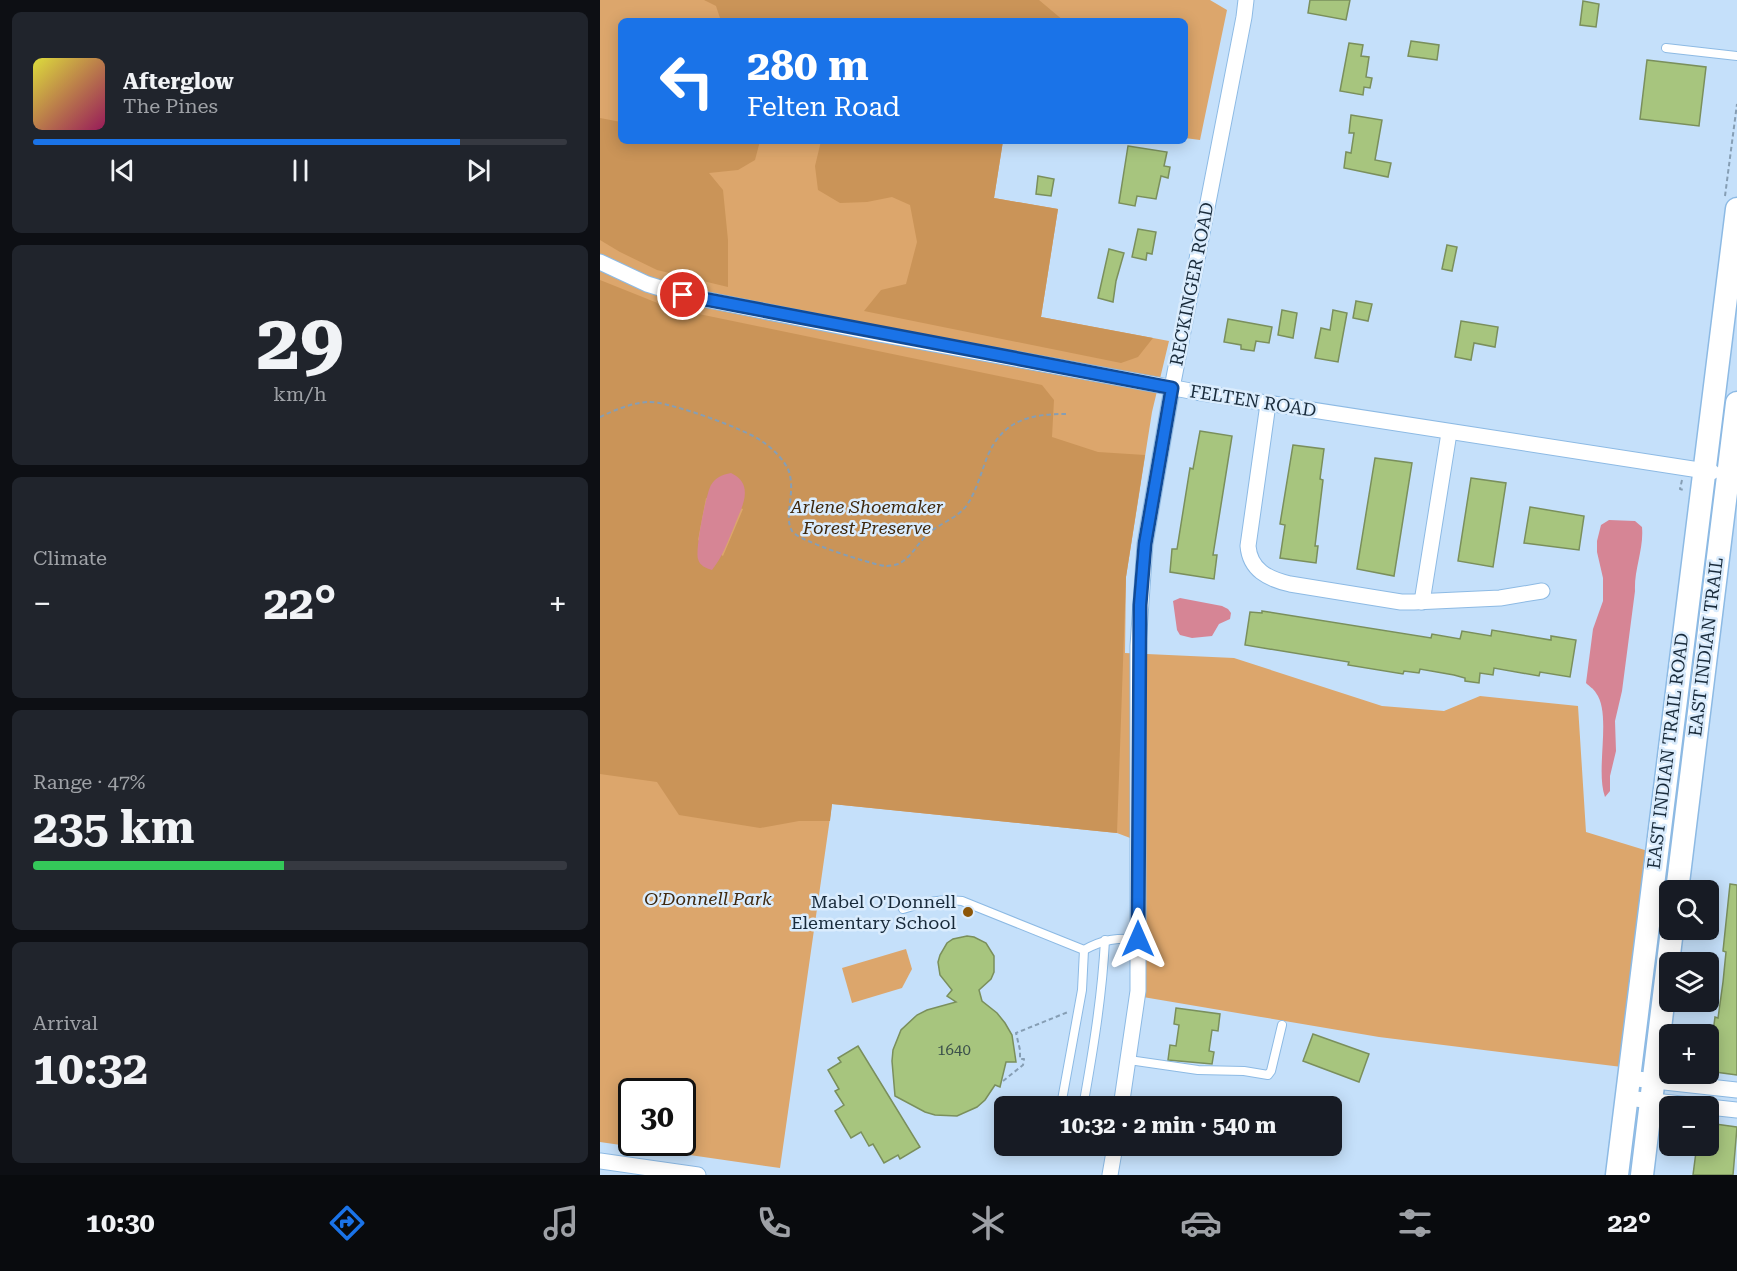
<!DOCTYPE html>
<html lang="en">
<head>
<meta charset="utf-8">
<style>
	body { margin:0; font-family:"Roboto Serif",serif; background:#20242c; color:#f1f3f6; height:100vh; display:flex; flex-direction:column; font-size:22px; white-space:nowrap }
	* { box-sizing:border-box; margin:0 }
	p { font-size:20px; color:#9ea1a6 }
	.icon { flex:none; width:33px; height:33px; fill:none; stroke:currentColor; stroke-width:2; stroke-linecap:round; stroke-linejoin:round }
	.map { position:relative; flex:1; overflow:hidden }
	.sheet { display:flex; flex-direction:column; gap:12px; padding:12px; background:#0d0f14; width:600px }
	.sheet>* { flex:none }
	.top-card { position:absolute; left:18px; top:18px; width:570px; height:126px; border-radius:9px; box-shadow:0 3px 15px #0003; background:#1a73e8; color:#fff; overflow:hidden }
	.fabs { position:absolute; left:1059px; top:880px; display:grid; gap:12px }
	.fabs a { display:grid; place-items:center; width:60px; height:60px; border-radius:9px; background:#171b24; box-shadow:0 3px 15px #0003; font-size:30px }
	.speed { position:absolute; left:18px; top:1078px; display:flex; gap:12px; font-size:30px; font-weight:700; text-align:center }
	.speed>* { display:grid; place-content:center; width:78px; height:78px; border-radius:50%; background:#171b24; box-shadow:0 3px 15px #0003; line-height:1 }
	.speed .limit { border:3px solid #111; border-radius:9px; background:#fff; color:#111 }
	.pin { position:absolute; display:grid; place-items:center; width:51px; height:51px; color:#fff; margin:-26px; border:3px solid #fff; border-radius:50%; box-shadow:0 2px 6px #0007 }
	.me { position:absolute; width:66px; margin:-33px; rotate:0deg; stroke-linejoin:round; filter:drop-shadow(0 0 4px #0008) }
	.turn { display:flex; align-items:center; gap:21px; height:126px; padding:0 30px; font-size:27px }
	.turn .icon { width:78px; height:78px; stroke-width:2.5 }
	.turn b { display:block; font-size:42px; line-height:51px }
	.big { font-size:45px; font-weight:700; line-height:1.1 }
	.sheet .tile { flex:1; display:flex; flex-direction:column; justify-content:center; gap:9px; min-width:0; padding:0 21px; border-radius:9px; background:#20242c }
	.sheet .dial { align-items:center; gap:0 }
	.dial b { font-size:78px; line-height:1 }
	.song { display:flex; align-items:center; gap:18px }
	.cover { width:72px; height:72px; border-radius:9px; background:linear-gradient(135deg,hsl(60 70% 55%),hsl(330 70% 35%)) }
	.played { height:6px; border-radius:3px; background:linear-gradient(90deg,#1a73e8 80%,#363941 80%) }
	.keys { display:flex; justify-content:space-around; direction:ltr }
	.heat { display:flex; justify-content:space-between; align-items:center; font-size:33px; direction:ltr }
	.charge { height:9px; border-radius:4px; background:linear-gradient(90deg,#34c759 47%,#363941 0) }
	.trip { position:absolute; left:394px; top:1096px; width:348px; height:60px; border-radius:9px; background:#171b24; box-shadow:0 3px 15px #0003; font-weight:700; line-height:60px; text-align:center }
	.menu { display:flex; height:96px; justify-content:space-around; align-items:center; background:#090b0e; color:#9ea1a6 }
	.menu .icon { width:42px; height:42px }
	.menu .current { color:#1a73e8 }
	.menu b { font-size:27px; color:#f1f3f6 }
	main { display:flex; flex:1; min-height:0 }
	.map>svg:first-child { display:block }
	.green { fill:#dca66c; fill-rule:evenodd }
	.forest { fill:#ca9458; fill-rule:evenodd }
	.water { fill:#d68595 }
	.building { fill:#a7c57e; stroke:#7a8f5c; stroke-width:1.5 }
	.lines { fill:none; stroke-linecap:round; stroke-linejoin:round }
	.lane-casing { stroke:#8dbae4; stroke-width:10 }
	.street-casing { stroke:#8dbae4; stroke-width:17 }
	.secondary-casing { stroke:#8dbae4; stroke-width:25 }
	.path { stroke:#869eb4; stroke-width:2; stroke-dasharray:4.5 3; stroke-linecap:butt }
	.lane { stroke:#fff; stroke-width:8 }
	.street { stroke:#fff; stroke-width:15 }
	.secondary { stroke:#fff; stroke-width:22 }
	.route-casing { stroke:#114b97; stroke-width:15 }
	.route { stroke:#1a73e8; stroke-width:10 }
	.poi-dot { fill:#8c5608; stroke:#daecfd; stroke-width:2 }
	.labels { text-anchor:middle; stroke-width:5; stroke-linejoin:round; paint-order:stroke }
	.number-label { font-size:15px; fill:#3c514b }
	.street-label { font-size:18px; fill:#182a3a; stroke:#daecfd }
	.park-label { font-size:18px; font-style:italic; fill:#3f280d; stroke:#daecfd }
	.poi-label { font-size:18px; fill:#182a3a; stroke:#daecfd; text-anchor:end }
</style>
</head>
<body>
<main>
<section class="sheet">
<div class="tile">
<div class="song"><i class="cover"></i><div><b>Afterglow</b><p>The Pines</p></div></div>
<div class="played"></div>
<div class="keys"><svg class="icon" aria-label="previous" viewBox="0 0 24 24"><path d="M18 5L8 12l10 7zM5 5v14"/></svg><svg class="icon" aria-label="pause" viewBox="0 0 24 24"><path d="M8 5v14M16 5v14"/></svg><svg class="icon" aria-label="next" viewBox="0 0 24 24"><path d="M6 5l10 7-10 7zM19 5v14"/></svg></div>
</div>
<div class="tile dial"><b>29</b><p>km/h</p></div>
<div class="tile"><p>Climate</p>
<div class="heat"><a>−</a><b class="big">22°</b><a>+</a></div>
</div>
<div class="tile"><p>Range · 47%</p><b class="big">235 km</b><div class="charge"></div></div>
<div class="tile"><p>Arrival</p><b class="big">10:32</b></div>
</section>
<div class="map">
<svg width="1137" height="1175" viewBox="0 0 1137 1175">
	<rect width="100%" height="100%" fill="#c5e0fa"/>
	<g class="green">
		<path d="M0,0H610L627,10L600,140L585,138V21H21V141H403L394,198L458,209L441,317L569,341L552,412L526,577L525,653L634,658L782,706L844,711L880,696L978,706L986,832L1048,851L1022,1067L779,1037L543,997L546,844L517,833L232,804L180,1168L0,1142ZM32,1092H82V1143H32Z"/>
		<polygon points="1097,618 1095,678 1057,989 1054,989 1059,893"/>
		<polygon points="306,949 312,969 302,988 252,1003 242,968"/>
	</g>
	<g class="forest">
		<polygon points="104,0 439,0 464,21 121,21 116,6"/>
		<polygon points="0,118 21,122 21,141 160,141 155,160 138,170 109,173 123,190 128,240 128,287 57,270 20,252 0,240"/>
		<polygon points="221,141 403,141 394,198 458,209 441,317 553,338 538,357 521,363 264,311 281,290 306,284 317,242 310,205 292,197 267,202 240,203 218,190 215,166"/>
		<path d="M0,280L70,308L442,385L454,400L452,437L498,452L545,455L526,577L517,833L232,804L230,821H199L160,828L79,815L57,782L0,774ZM106,498L143,509L123,556L98,540Z"/>
	</g>
	<g class="water">
		<path d="M131,473C156,485 141,508 134,527C127,543 123,556 112,570C106,568 100,566 98,559C95,549 106,494 111,485C116,477 122,475 131,473Z"/>
		<path d="M1009,520L1035,521L1042,527C1044,549 1034,569 1035,591L1022,691L1015,721L1016,751L1010,776V791L1005,797C995,770 1012,714 996,693C994,689 989,686 986,683L993,629L1003,601V578L997,552V541L1001,525Z"/>
		<polygon points="580,598 622,606 628,609 631,613 630,619 619,624 612,636 592,638 580,635 577,630 573,601"/>
	</g>
	<g class="building">
		<polygon points="710,0 750,0 746,20 708,13"/>
		<polygon points="983,1 999,4 996,27 980,25"/>
		<polygon points="811,41 839,45 837,60 808,56"/>
		<polygon points="749,43 763,45 761,56 769,57 766,77 772,78 770,88 764,87 763,95 740,91"/>
		<polygon points="1047,60 1106,67 1099,126 1040,119"/>
		<polygon points="751,115 782,120 775,160 791,163 788,177 744,168 746,152 751,153 754,133 749,133"/>
		<polygon points="528,146 567,152 564,166 570,167 568,178 561,176 556,199 537,196 535,206 519,203"/>
		<polygon points="438,176 454,179 451,196 436,194"/>
		<polygon points="538,229 556,232 552,254 547,253 546,260 532,257"/>
		<polygon points="847,245 857,247 852,271 842,269"/>
		<polygon points="509,249 524,253 516,281 513,302 498,298"/>
		<polygon points="756,301 772,304 768,321 753,318"/>
		<polygon points="682,310 697,313 693,338 678,335"/>
		<polygon points="733,310 747,313 738,362 715,358 721,328 730,330"/>
		<polygon points="628,319 672,327 669,343 656,341 654,351 641,349 641,345 624,342"/>
		<polygon points="861,321 898,327 895,347 874,343 871,360 855,357"/>
		<polygon points="600,431 632,436 613,555 617,555 614,579 570,572 572,549 577,549 590,468 593,469"/>
		<polygon points="693,445 724,449 720,479 723,480 716,538 715,546 718,546 716,563 680,558 685,525 680,524"/>
		<polygon points="775,458 812,463 794,576 757,569"/>
		<polygon points="871,478 906,483 893,567 858,561"/>
		<polygon points="930,507 984,516 979,550 924,543"/>
		<polygon points="662,611 831,638 832,634 860,639 862,631 891,636 892,630 951,640 951,636 976,640 970,677 940,672 939,676 894,668 893,675 880,673 879,683 865,681 865,678 854,675 820,669 819,673 804,671 803,674 748,665 749,662 645,645 650,612 662,613"/>
		<polygon points="1130,884 1137,885 1137,1075 1108,1071 1115,1017 1118,1018 1123,982 1126,952 1123,951"/>
		<polygon points="367,936 374,937 386,943 394,956 394,972 391,979 379,990 382,1001 397,1013 405,1023 412,1035 416,1062 406,1062 400,1087 395,1085 385,1100 377,1107 357,1116 335,1115 325,1112 295,1096 292,1061 293,1050 301,1030 317,1015 327,1010 356,1002 347,996 352,990 340,975 338,962 340,955 347,943 353,939"/>
		<polygon points="576,1008 620,1014 618,1031 612,1030 609,1051 614,1052 612,1064 568,1060 570,1045 576,1046 579,1025 574,1024"/>
		<polygon points="713,1034 769,1054 759,1082 703,1061"/>
		<polygon points="258,1046 320,1147 300,1159 298,1155 284,1163 273,1144 269,1146 261,1132 251,1138 235,1111 244,1105 235,1091 239,1089 228,1070 241,1062 238,1058"/>
		<polygon points="1108,1123 1137,1127 1133,1175 1093,1175 1096,1152 1105,1154 1106,1146 1108,1146"/>
	</g>
	<g class="lines">
		<defs>
			<g id="lane">
				<polyline points="1066,48 1137,56"/>
				<path d="M303,909C324,903 340,898 362,901L484,950C504,939 516,938 538,939"/>
				<polyline points="529,1060 598,1070 644,1071 668,1075 671,1071 682,1025"/>
				<polyline points="463,1107 462,1100 482,990 484,950"/>
				<path d="M483,1107C493,1051 502,997 505,940"/>
			</g>
			<g id="street">
				<polyline points="0,262 47,284 83,295 279,334 596,392 1112,472"/>
				<path d="M668,404L648,546C650,570 668,579 690,584L801,602H814L900,598L942,591"/>
				<polyline points="822,602 849,433"/>
				<polyline points="1028,1078 1137,1090"/>
				<polyline points="1026,1098 1137,1110"/>
				<polyline points="521,1107 538,991 538,646 545,544 572,388 644,17 646,0"/>
				<polyline points="0,1161 98,1175"/>
				<polyline points="510,1175 515,1146"/>
			</g>
			<g id="secondary">
				<polyline points="1077,891 1137,403"/>
				<polyline points="1017,1175 1137,209"/>
				<polyline points="1042,1175 1072,930"/>
			</g>
		</defs>
		<use href="#lane" class="lane-casing"/>
		<use href="#street" class="street-casing"/>
		<use href="#secondary" class="secondary-casing"/>
		<g class="path">
			<polyline points="1125,196 1137,104"/>
			<path d="M0,417C15,410 31,403 48,402C68,401 146,429 163,442C172,448 183,459 188,469C197,491 183,516 192,531C198,541 270,564 285,566C289,566 295,565 298,564C311,558 317,544 327,535C339,523 357,519 367,505C377,490 381,472 388,455C404,419 431,414 467,414"/>
			<polyline points="1082,480 1080,489 1084,490"/>
			<polyline points="403,1081 423,1065 424,1059 420,1059 420,1050 416,1033 468,1012"/>
		</g>
		<use href="#lane" class="lane"/>
		<use href="#street" class="street"/>
		<use href="#secondary" class="secondary"/>
	</g>
	<g class="lines">
		<defs>
			<polyline id="route" points="83,295 572,388 545,544 540,605 538,939"/>
		</defs>
		<use href="#route" class="route-casing"/>
		<use href="#route" class="route"/>
	</g>
	<circle class="poi-dot" cx="368" cy="912" r="6"/>
	<g class="labels">
		<g class="number-label">
			<text x="354" y="1055">1640</text>
		</g>
		<g class="street-label">
			<text transform="translate(592 284) rotate(-79)" y="6">RECKINGER ROAD</text>
			<text transform="translate(653 401) rotate(9)" y="6">FELTEN ROAD</text>
			<text transform="translate(1106 647) rotate(-83)" y="6">EAST INDIAN TRAIL</text>
			<text transform="translate(1068 751) rotate(-83)" y="6">EAST INDIAN TRAIL ROAD</text>
		</g>
		<g class="park-label">
			<text x="267" y="513">Arlene Shoemaker<tspan x="267" dy="21">Forest Preserve</tspan></text>
			<text x="108" y="905">O'Donnell Park</text>
		</g>
		<g class="poi-label">
			<text x="356" y="908">Mabel O'Donnell<tspan x="356" dy="21">Elementary School</tspan></text>
		</g>
	</g>
</svg>
<div class="fabs">
<a><svg class="icon" aria-label="search" viewBox="0 0 24 24"><circle cx="10" cy="10" r="6"/><path d="M15 15l6 6"/></svg></a>
<a><svg class="icon" aria-label="layers" viewBox="0 0 24 24"><path d="M12 4l9 5-9 5-9-5zM3 14l9 5 9-5"/></svg></a>
<a>+</a>
<a>−</a>
</div>
<div class="speed"><div class="limit">30</div></div>
<div class="pin" style="left:83px;top:295px;background:#d93025"><svg class="icon" aria-label="arrive" viewBox="0 0 24 24"><path d="M6 21V4h12l-3 4 3 4H6"/></svg></div>
<svg class="me" style="left:538px;top:939px" viewBox="-20 -20 40 40"><path d="M0-17L14 15 0 8-14 15z" fill="#1a73e8" stroke="#fff" stroke-width="4"/></svg>
<div class="trip">10:32 · 2 min · 540 m</div>
<div class="top-card">
<div class="turn"><svg class="icon" aria-label="left" viewBox="0 0 24 24"><path d="M17 20v-9H6M10 6l-5 5 5 5"/></svg><div><b>280 m</b>Felten Road</div></div>
</div>
</div>
</main>
<nav class="menu">
<b>10:30</b>
<svg class="icon current" aria-label="directions" viewBox="0 0 24 24"><path d="M12 3l9 9-9 9-9-9zM9 14v-3h6M13 9l2 2-2 2"/></svg>
<svg class="icon" aria-label="music" viewBox="0 0 24 24"><path d="M9 18V5l10-2v13"/><circle cx="6" cy="18" r="3"/><circle cx="16" cy="16" r="3"/></svg>
<svg class="icon" aria-label="phone" viewBox="0 0 24 24"><path d="M5 4h4l2 5-3 2q2 4 5 5l2-3 5 2v4C11 20 4 13 5 4z"/></svg>
<svg class="icon" aria-label="climate" viewBox="0 0 24 24"><path d="M12 3v18M4 7l16 10M4 17L20 7"/></svg>
<svg class="icon" aria-label="car" viewBox="0 0 24 24"><path d="M5 17H2v-5l4-1 3-4h7l3 4 3 1v5h-3M9 17h6M6 11h13"/><circle cx="7" cy="17" r="2"/><circle cx="17" cy="17" r="2"/></svg>
<svg class="icon" aria-label="filters" viewBox="0 0 24 24"><path d="M4 7h16M4 17h16"/><circle cx="9" cy="7" r="2"/><circle cx="15" cy="17" r="2"/></svg>
<b>22°</b>
</nav>
</body>
</html>
